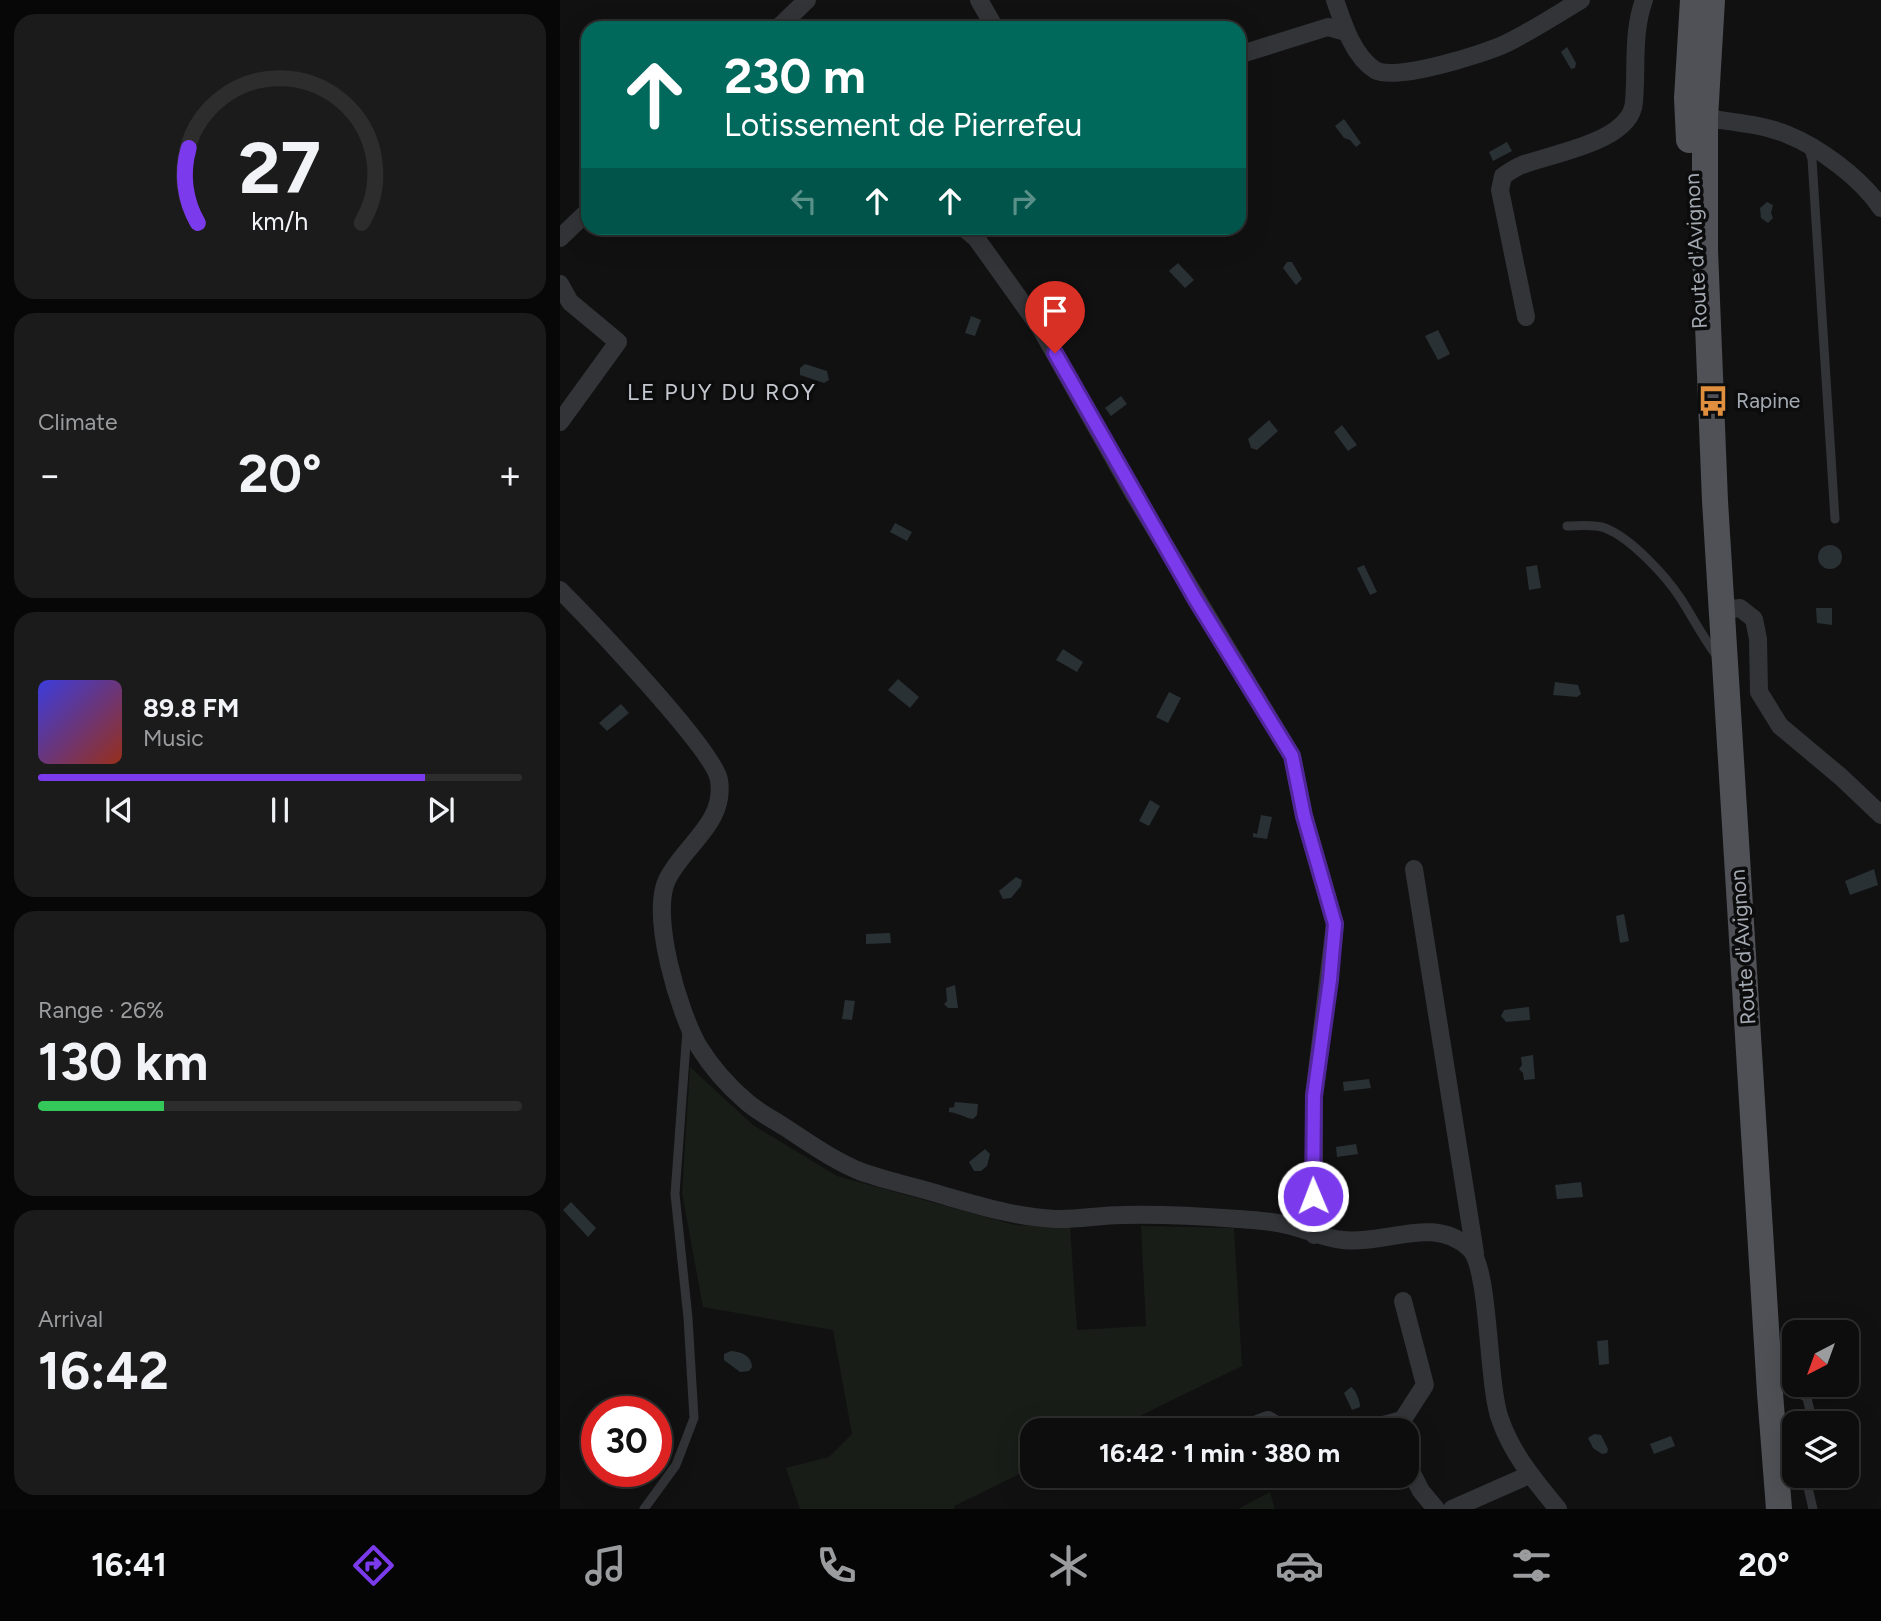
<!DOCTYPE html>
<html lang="en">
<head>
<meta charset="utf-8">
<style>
	body { margin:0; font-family:Figtree,sans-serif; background:#1b1b1c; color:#f1f3f6; height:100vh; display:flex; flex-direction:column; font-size:26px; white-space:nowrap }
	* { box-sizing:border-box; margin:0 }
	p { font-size:23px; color:#9a9c9e }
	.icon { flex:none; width:38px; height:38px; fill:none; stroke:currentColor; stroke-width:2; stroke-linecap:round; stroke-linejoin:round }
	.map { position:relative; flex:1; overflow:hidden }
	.side { display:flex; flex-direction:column; gap:14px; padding:14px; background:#070708; width:560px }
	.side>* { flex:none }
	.hud { position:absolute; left:21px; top:21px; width:665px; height:214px; border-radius:21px; box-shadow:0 7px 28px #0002,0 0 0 2px #2d2d2e; background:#00695c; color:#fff; overflow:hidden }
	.needle { width:46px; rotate:221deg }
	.tools { position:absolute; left:1222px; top:1320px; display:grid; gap:14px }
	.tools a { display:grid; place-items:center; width:77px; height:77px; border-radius:14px; background:#0d0d0e; box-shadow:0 7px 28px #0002,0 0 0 2px #2d2d2e; font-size:35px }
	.speed { position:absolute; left:21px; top:1396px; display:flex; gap:14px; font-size:35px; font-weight:700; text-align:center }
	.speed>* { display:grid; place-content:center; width:91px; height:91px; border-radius:50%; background:#0d0d0e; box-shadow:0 7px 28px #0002,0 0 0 2px #2d2d2e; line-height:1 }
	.speed .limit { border:10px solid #d22; background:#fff; color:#111 }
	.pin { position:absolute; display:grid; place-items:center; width:60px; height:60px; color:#fff; margin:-72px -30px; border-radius:50% 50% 50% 0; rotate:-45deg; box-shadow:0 0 7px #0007 }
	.pin .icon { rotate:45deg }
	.me { position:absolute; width:77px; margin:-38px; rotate:359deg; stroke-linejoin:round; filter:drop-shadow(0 0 5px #0008) }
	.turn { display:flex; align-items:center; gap:24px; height:147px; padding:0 28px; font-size:32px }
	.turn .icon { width:91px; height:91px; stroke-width:2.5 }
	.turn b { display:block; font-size:49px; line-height:60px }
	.lanes { display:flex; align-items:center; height:66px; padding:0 28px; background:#0003; justify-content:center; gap:35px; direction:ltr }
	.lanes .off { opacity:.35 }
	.big { font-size:52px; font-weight:700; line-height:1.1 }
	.side .card { flex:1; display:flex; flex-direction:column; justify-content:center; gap:10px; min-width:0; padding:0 24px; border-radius:21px; background:#1b1b1c }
	.side .dial { align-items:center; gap:0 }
	.dial svg { height:182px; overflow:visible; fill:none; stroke:#2d2d2e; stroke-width:7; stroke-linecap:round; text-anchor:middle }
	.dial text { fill:#f1f3f6; stroke:none }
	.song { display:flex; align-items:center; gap:21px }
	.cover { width:84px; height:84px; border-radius:10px; background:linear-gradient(135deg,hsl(240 70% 55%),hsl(10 70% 35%)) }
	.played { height:7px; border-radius:4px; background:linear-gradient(90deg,#7c3aed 80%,#2d2d2e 80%) }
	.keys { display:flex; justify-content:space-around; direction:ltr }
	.heat { display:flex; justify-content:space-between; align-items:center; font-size:38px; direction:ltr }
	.charge { height:10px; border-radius:5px; background:linear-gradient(90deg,#34c759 26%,#2d2d2e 0) }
	.trip { position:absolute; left:460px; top:1418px; width:399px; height:70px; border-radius:21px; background:#0d0d0e; box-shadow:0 7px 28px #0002,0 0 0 2px #2d2d2e; font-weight:700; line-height:70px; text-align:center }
	.menu { display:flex; height:112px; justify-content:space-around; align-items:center; background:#050506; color:#9a9c9e }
	.menu .icon { width:49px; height:49px }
	.menu .current { color:#7c3aed }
	.menu b { font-size:32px; color:#f1f3f6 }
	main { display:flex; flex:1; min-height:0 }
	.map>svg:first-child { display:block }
	.green { fill:#181d18 }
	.water { fill:#293134 }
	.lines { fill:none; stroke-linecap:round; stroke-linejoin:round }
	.service { stroke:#323437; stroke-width:9 }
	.minor { stroke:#323437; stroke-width:18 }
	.primary { stroke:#4f5156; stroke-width:26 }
	.route-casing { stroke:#51269a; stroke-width:18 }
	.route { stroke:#7c3aed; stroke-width:12 }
	.labels { text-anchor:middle; stroke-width:7; stroke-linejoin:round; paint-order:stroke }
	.street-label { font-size:21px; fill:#a4aab2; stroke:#0c0c0d }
	.poi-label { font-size:21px; fill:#a4aab2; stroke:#0c0c0d; text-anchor:start }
	.neighbourhood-label { font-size:23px; letter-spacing:2px; fill:#c4c8ce; stroke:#0c0c0d }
</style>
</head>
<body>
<main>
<section class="side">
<div class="card dial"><svg viewBox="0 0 100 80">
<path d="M14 69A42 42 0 1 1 86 69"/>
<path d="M14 69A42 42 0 0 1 10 36" stroke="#7c3aed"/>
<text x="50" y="56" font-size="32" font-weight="700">27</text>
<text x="50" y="72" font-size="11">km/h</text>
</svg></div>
<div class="card"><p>Climate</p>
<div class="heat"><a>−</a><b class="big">20°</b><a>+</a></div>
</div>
<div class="card">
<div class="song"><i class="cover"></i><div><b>89.8 FM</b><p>Music</p></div></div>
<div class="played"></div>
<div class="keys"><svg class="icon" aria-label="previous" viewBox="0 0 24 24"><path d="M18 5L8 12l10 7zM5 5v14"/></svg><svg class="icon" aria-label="pause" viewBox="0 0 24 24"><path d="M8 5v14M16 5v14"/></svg><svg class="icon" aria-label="next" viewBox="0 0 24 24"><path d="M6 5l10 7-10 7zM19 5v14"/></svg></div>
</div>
<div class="card"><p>Range · 26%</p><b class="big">130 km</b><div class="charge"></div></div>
<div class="card"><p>Arrival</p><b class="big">16:42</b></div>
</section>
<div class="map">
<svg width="1321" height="1509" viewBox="0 0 1321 1509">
	<rect width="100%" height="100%" fill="#111112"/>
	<g class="green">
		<polygon points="130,1067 193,1125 277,1176 455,1225 510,1227 517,1330 586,1326 581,1226 674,1228 682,1366 551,1430 472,1430 472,1468 394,1506 394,1509 240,1509 226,1468 269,1457 292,1434 273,1330 143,1307 122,1193"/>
		<polygon points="710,1492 715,1509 678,1509"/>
	</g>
	<g class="water">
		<polygon points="1007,47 1016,63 1015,68 1011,69 1001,52"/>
		<polygon points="784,119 801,143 796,147 790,140 784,138 775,126"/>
		<polygon points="947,142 952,151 933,161 929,152"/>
		<polygon points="1207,202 1213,205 1211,213 1213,218 1208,223 1201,218 1200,208"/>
		<polygon points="727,262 732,262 742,279 736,285 723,268"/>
		<polygon points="618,263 634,280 625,288 609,271"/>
		<polygon points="411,316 421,320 415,336 405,333"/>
		<polygon points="878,330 890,354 878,360 865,336"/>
		<polygon points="245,364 267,371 269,380 264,383 240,375 240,368"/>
		<polygon points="561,396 567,404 551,416 545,408"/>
		<polygon points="709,420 718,431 697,450 691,448 688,439"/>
		<polygon points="782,425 797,445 788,451 774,432"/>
		<polygon points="335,523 352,532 347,541 330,532"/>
		<circle cx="1270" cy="557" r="12"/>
		<polygon points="804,565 817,592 810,595 797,568"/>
		<polygon points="977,565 981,588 969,590 966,567"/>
		<polygon points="1256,608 1272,608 1272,625 1257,623"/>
		<polygon points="503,649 523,662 517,672 496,660"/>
		<polygon points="338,679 359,697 350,708 328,690"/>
		<polygon points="995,682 1018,685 1021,694 1017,697 993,695"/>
		<polygon points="609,692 621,698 608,723 596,717"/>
		<polygon points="61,704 69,713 47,731 39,723"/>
		<polygon points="590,800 600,806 589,826 579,821"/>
		<polygon points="701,815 712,817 707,839 693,837 693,833 697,834"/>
		<polygon points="1314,869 1318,885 1290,895 1285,881"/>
		<polygon points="456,877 462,880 461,886 451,898 443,899 439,891"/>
		<polygon points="1064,914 1069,941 1060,943 1056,916"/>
		<polygon points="330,933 331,943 306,944 306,934"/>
		<polygon points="395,985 398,1008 388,1008 384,1004 387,1001 386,988"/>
		<polygon points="285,1000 295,1001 292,1020 282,1019"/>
		<polygon points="969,1007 970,1020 946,1022 941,1016 944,1010"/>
		<polygon points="973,1055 975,1079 964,1080 963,1073 959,1069 962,1065 961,1057"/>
		<polygon points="809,1079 811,1088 784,1091 783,1082"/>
		<path d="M395,1102L418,1104L417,1115L413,1119C405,1118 399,1113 389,1112V1108L394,1107Z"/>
		<polygon points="796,1144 798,1154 777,1157 776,1147"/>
		<polygon points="425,1149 430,1154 427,1166 421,1171 414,1171 409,1162"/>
		<polygon points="1021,1182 1023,1197 997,1199 995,1185"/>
		<polygon points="11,1202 36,1228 28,1237 3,1210"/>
		<polygon points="1048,1340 1049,1364 1039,1365 1037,1341"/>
		<path d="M171,1351C181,1352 191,1355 192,1367L189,1371L180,1372L164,1360V1354Z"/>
		<path d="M791,1387C796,1390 800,1401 800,1407L792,1410L784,1393Z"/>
		<polygon points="1034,1434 1041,1435 1048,1449 1047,1453 1042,1454 1033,1448 1028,1438"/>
		<polygon points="1111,1436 1115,1446 1094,1454 1090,1444"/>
	</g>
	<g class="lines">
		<g class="service">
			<polyline points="1248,147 1252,159 1275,519"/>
			<path d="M1007,526C1019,526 1034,524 1045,528C1071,538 1106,576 1121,599C1133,618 1143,637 1156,655"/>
			<polyline points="1212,1384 1225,1384 1247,1398 1250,1411 1247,1423"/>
			<polyline points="1245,1475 1253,1509"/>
			<polyline points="84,1509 116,1465 134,1418 128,1318 115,1194 127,1030"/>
		</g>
		<g class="minor">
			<polyline points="419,0 435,28"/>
			<path d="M775,0C783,23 793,56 815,70C835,82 923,54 945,44C972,31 996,15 1021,0"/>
			<polyline points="218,28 247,0"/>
			<polyline points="685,53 768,27 786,32"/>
			<path d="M1139,111L1145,118C1172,122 1201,124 1226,134C1259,147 1301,178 1321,208"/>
			<polyline points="404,228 416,238 481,329 575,496 732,756 744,816 775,924 754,1096 754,1235"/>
			<polyline points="0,238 28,211"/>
			<polyline points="0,284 10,302 58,342 0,422"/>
			<path d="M966,317L940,190L943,176C949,172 956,167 962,165C993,153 1071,142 1074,102C1077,68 1072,33 1084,0"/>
			<path d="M0,590C28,618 155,751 159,780C166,823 124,845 107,880C90,916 119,1013 139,1047C152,1068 169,1087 188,1103C199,1112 212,1119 223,1126C248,1142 274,1161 302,1172C328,1181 356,1187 382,1195C420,1206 456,1217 495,1219C517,1220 540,1215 562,1215C600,1214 639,1216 678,1219C694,1220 711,1221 727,1225C746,1229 763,1238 783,1240C826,1245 875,1214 910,1249C930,1269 927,1383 940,1419C952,1454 975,1481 998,1509"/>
			<polyline points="1163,610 1180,608 1194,619 1198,639 1199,692 1220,726 1281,777 1321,815"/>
			<polyline points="854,869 915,1253"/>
			<polyline points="682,1430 708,1420 725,1430"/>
			<polyline points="805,1430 842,1420"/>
			<polyline points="836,1430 865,1385 843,1301"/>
			<polyline points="847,1464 861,1491 876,1509"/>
			<polyline points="517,1478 522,1475"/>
			<polyline points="892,1509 969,1475"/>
		</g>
		<g class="primary">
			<polyline points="1152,0 1145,118 1145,250 1155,501 1210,1393 1219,1509"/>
			<polyline points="1129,140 1127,98 1133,0"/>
		</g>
	</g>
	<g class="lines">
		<defs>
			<polyline id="route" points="495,353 636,600 732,756 744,816 775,924 770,980 754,1096 753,1196"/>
		</defs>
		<use href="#route" class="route-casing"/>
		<use href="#route" class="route"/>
	</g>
	<defs>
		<symbol id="bus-bare" viewBox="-9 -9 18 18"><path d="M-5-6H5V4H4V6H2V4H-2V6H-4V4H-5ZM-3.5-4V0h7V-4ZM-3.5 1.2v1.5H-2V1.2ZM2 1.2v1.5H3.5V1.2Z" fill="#df8f3d" stroke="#0c0c0d" stroke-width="2.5" paint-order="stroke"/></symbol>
	</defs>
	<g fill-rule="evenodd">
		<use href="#bus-bare" x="1131" y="379" width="44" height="44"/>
	</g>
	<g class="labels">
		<g class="street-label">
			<text transform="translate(1136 251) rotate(-93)" y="7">Route d'Avignon</text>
			<text transform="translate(1183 947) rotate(-94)" y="7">Route d'Avignon</text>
		</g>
		<g class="poi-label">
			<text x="1176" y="408">Rapine</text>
		</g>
		<g class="neighbourhood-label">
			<text x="162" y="400">LE PUY DU ROY</text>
		</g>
	</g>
</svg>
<div class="tools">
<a><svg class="needle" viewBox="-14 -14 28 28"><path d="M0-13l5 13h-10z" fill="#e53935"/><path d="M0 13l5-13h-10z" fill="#9a9c9e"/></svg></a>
<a><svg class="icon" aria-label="layers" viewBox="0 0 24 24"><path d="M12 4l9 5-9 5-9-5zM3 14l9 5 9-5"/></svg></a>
</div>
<div class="speed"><div class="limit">30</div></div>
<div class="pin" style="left:495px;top:353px;background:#d93025"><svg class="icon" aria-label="arrive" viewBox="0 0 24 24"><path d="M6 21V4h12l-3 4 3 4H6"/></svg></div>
<svg class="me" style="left:753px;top:1196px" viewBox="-20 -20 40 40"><circle r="17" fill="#7c3aed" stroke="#fff" stroke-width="3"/><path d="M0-11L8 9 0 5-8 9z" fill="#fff"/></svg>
<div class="trip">16:42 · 1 min · 380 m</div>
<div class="hud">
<div class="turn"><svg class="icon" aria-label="ahead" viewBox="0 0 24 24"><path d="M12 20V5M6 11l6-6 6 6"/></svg><div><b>230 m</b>Lotissement de Pierrefeu</div></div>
<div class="lanes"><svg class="icon off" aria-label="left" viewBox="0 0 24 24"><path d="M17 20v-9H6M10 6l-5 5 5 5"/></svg><svg class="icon" aria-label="ahead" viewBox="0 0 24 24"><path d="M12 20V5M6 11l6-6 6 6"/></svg><svg class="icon" aria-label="ahead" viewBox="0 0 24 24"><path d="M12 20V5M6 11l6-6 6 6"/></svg><svg class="icon off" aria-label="right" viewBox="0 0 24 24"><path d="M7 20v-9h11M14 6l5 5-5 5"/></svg></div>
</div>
</div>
</main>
<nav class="menu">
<b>16:41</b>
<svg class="icon current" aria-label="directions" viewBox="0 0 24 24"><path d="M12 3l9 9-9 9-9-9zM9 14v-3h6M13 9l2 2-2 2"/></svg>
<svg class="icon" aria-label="music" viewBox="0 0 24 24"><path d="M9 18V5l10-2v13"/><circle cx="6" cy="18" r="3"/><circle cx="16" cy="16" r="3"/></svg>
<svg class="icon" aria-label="phone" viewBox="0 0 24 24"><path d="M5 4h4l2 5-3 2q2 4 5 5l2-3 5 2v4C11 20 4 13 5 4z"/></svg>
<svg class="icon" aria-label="climate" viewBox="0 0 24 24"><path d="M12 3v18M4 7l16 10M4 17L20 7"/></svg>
<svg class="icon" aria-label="car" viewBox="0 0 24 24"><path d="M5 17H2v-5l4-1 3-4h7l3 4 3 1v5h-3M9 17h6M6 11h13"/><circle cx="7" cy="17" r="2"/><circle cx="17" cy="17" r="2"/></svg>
<svg class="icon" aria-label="filters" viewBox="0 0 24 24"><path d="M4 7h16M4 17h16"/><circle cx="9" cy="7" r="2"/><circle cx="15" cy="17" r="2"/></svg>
<b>20°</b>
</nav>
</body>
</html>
